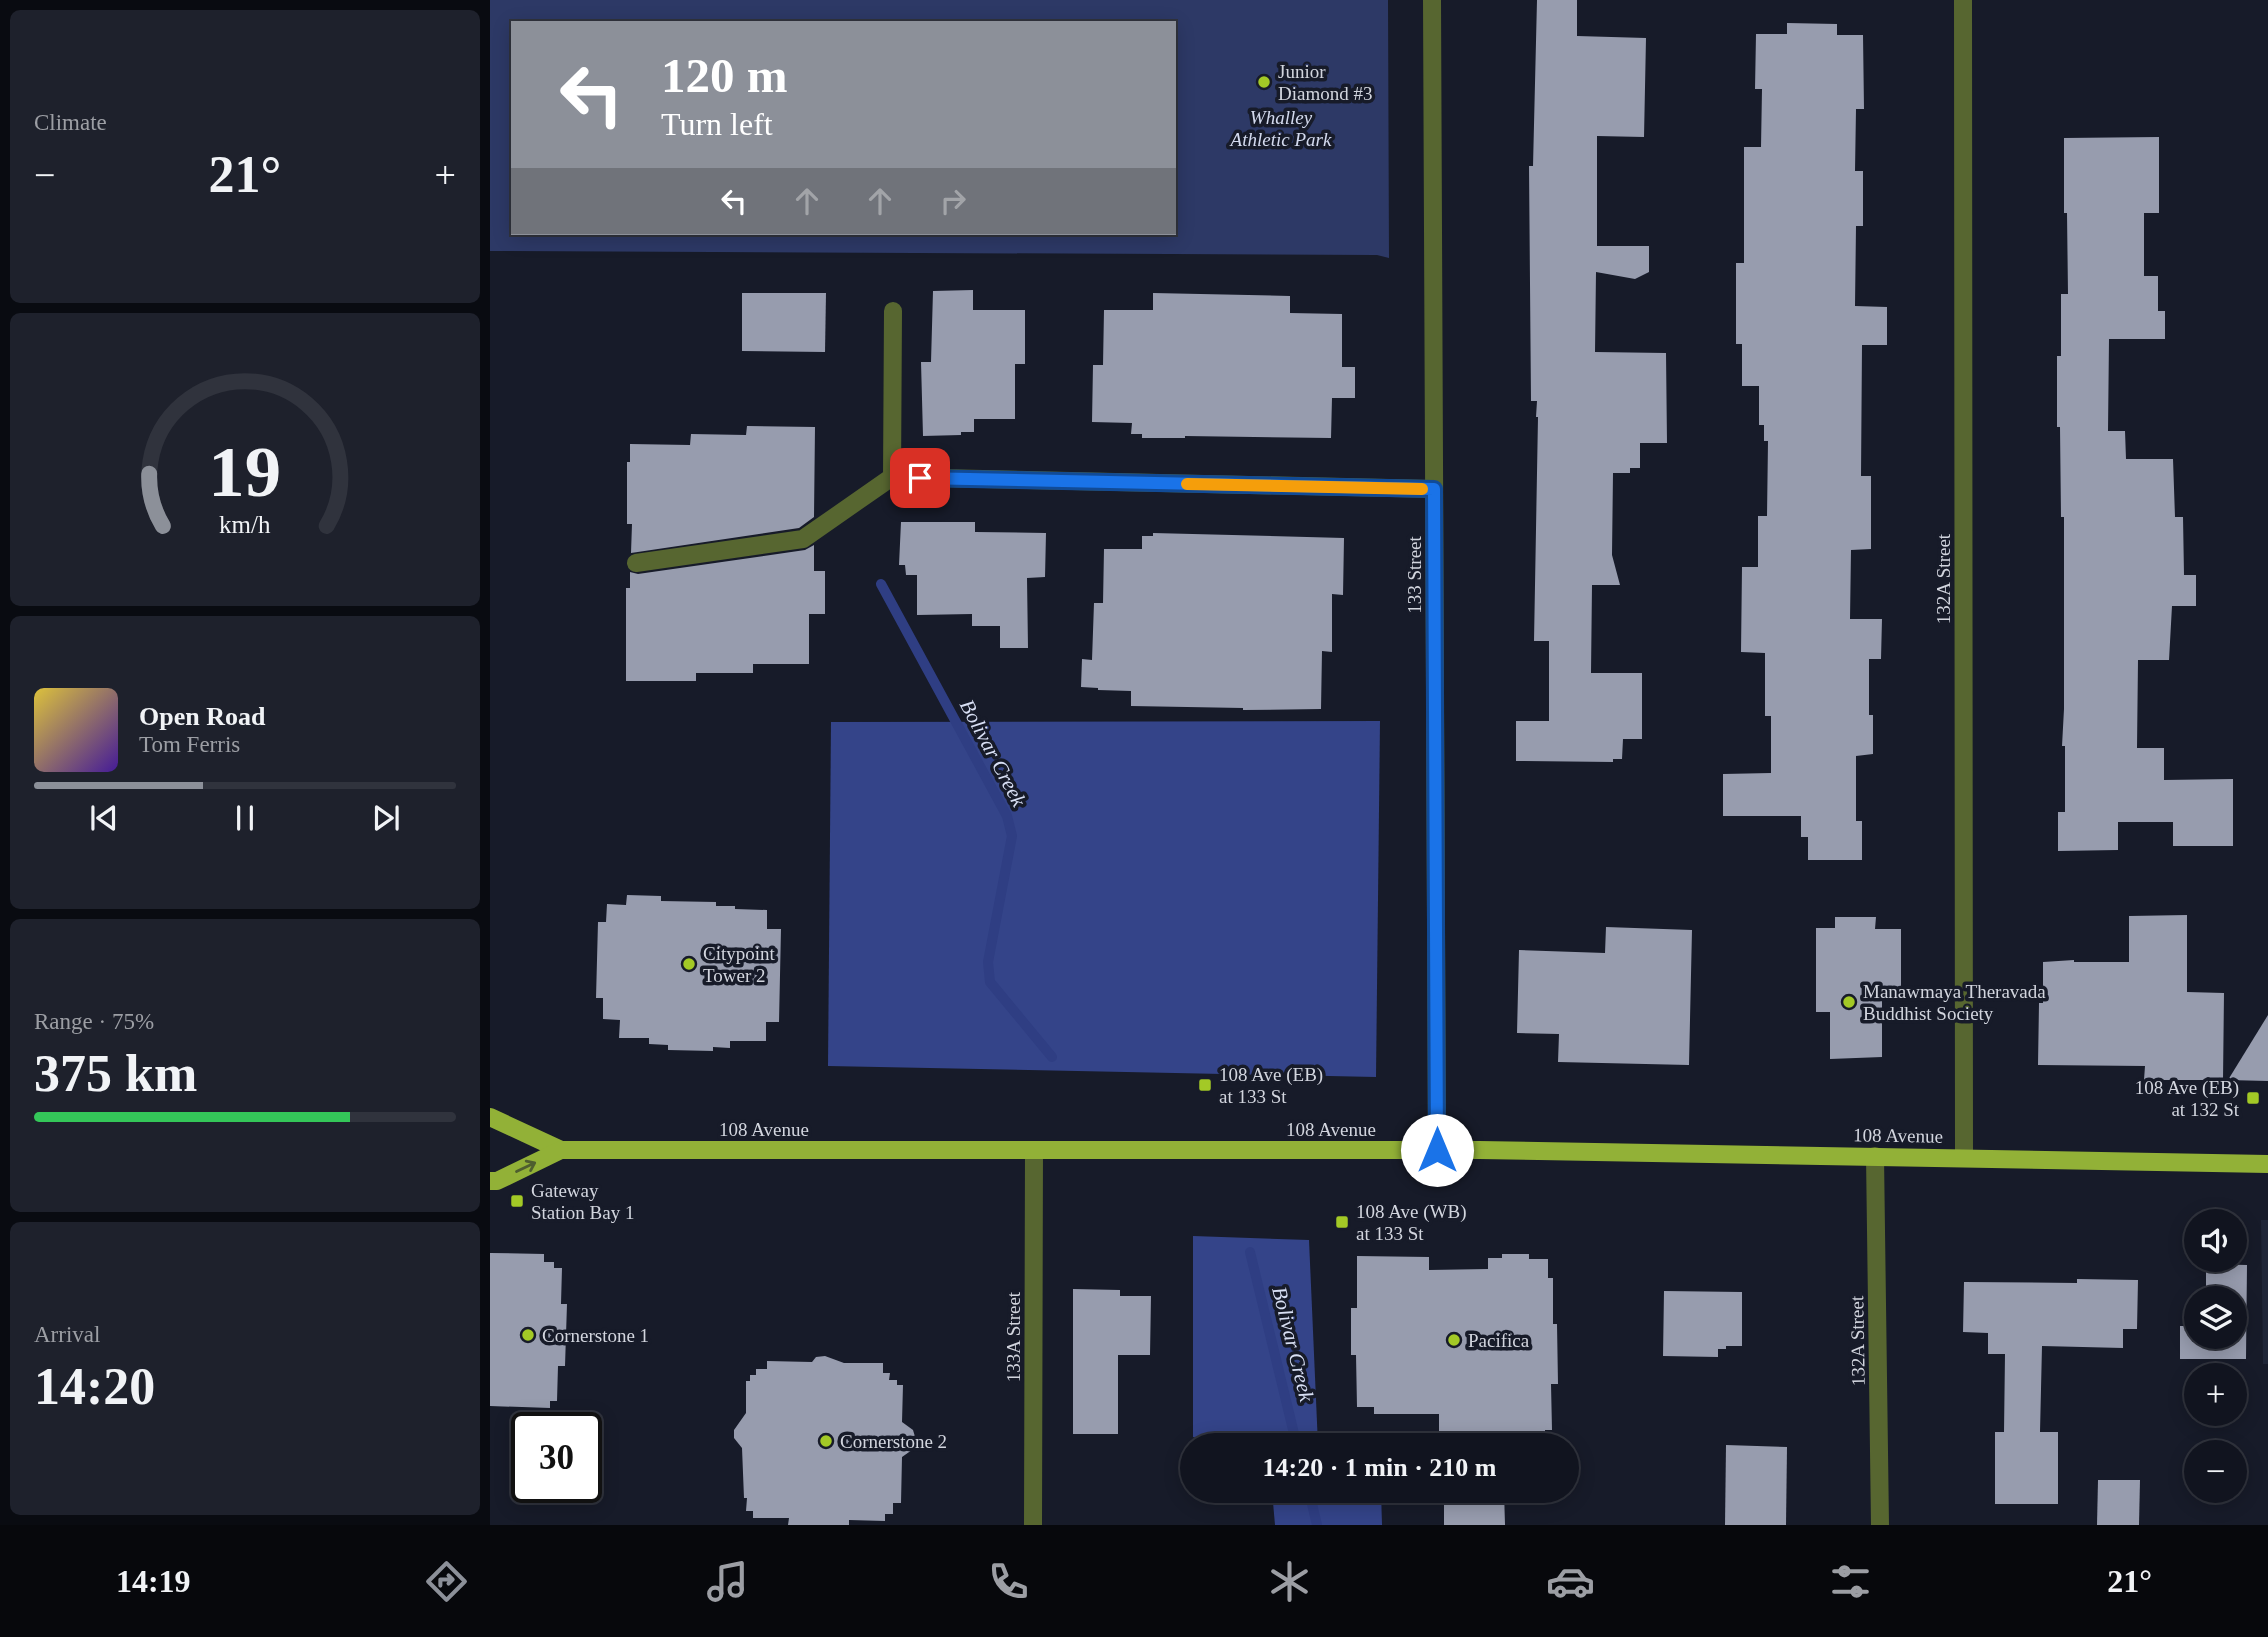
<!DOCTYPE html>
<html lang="en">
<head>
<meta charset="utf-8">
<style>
	body { margin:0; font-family:"Times New Roman",serif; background:#1e212c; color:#f1f3f6; height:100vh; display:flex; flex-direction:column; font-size:26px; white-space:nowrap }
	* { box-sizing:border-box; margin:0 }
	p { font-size:23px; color:#9c9ea4 }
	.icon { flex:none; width:38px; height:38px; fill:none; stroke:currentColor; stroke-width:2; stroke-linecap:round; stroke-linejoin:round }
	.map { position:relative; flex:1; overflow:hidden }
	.panel { display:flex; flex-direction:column; gap:10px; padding:10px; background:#090b11; width:490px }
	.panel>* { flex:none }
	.guide { position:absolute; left:21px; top:21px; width:665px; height:214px; border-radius:0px; box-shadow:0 4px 18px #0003,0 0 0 2px #30333d; background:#8c9099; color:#fff; overflow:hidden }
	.tools { position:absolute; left:1694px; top:1209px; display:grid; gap:14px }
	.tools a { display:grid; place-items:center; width:63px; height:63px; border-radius:50%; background:#11141f; box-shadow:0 4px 18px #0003,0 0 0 2px #30333d; font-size:35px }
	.speed { position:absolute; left:21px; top:1412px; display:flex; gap:14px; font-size:35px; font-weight:700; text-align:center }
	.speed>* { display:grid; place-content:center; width:91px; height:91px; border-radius:50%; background:#11141f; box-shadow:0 4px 18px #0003,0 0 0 2px #30333d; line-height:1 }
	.speed .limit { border:4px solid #111; border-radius:10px; background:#fff; color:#111 }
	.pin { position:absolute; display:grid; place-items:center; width:60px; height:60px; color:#fff; margin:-30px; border-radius:14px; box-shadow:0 4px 10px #0006 }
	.me { position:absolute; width:77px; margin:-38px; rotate:0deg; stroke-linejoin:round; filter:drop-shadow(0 0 5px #0008) }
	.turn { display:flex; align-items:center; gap:24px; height:147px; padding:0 35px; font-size:32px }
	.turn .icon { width:91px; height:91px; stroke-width:2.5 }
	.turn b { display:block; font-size:49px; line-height:60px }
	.lanes { display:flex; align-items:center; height:66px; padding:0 35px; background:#0003; justify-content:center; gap:35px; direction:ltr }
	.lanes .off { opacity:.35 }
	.big { font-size:52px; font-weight:800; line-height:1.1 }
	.panel .tile { flex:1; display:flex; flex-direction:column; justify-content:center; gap:10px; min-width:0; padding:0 24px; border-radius:10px; background:#1e212c }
	.panel .dial { align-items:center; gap:0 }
	.dial svg { height:182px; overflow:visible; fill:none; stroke:#30333d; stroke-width:7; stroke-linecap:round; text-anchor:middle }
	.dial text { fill:#f1f3f6; stroke:none }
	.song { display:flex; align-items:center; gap:21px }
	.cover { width:84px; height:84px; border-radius:10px; background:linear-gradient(135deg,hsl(50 70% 55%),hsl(260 70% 35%)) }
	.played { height:7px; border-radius:4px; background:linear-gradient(90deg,#8c9099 40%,#30333d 40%) }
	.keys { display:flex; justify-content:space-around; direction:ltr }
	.heat { display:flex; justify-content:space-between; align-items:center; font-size:38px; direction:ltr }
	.charge { height:10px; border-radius:5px; background:linear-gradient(90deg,#34c759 75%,#30333d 0) }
	.trip { position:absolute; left:690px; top:1433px; width:399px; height:70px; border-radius:35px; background:#11141f; box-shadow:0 4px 18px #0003,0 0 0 2px #30333d; font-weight:800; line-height:70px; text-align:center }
	.dock { display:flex; height:112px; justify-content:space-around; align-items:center; background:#07080c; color:#9c9ea4 }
	.dock .icon { width:49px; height:49px }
	.dock .current { color:#8c9099 }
	.dock b { font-size:32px; color:#f1f3f6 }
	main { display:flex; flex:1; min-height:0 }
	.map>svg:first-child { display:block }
	.built { fill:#202637 }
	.green { fill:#2d3966; fill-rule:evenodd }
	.forest { fill:#344489 }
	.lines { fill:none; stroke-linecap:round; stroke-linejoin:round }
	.stream { stroke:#2f3e83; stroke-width:10 }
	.building { fill:#979cae }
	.minor { stroke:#576630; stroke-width:18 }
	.major { stroke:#92b137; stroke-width:18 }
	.oneway { stroke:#4e5e2f }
	.route-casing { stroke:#114b97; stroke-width:18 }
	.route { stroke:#1a73e8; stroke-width:12 }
	.slow { stroke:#f59e0b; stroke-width:12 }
	.poi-dot { fill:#a3c926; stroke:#171b29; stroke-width:2.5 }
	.labels { text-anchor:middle; stroke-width:7; stroke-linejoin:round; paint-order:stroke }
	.poi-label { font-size:19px; fill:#d2d5de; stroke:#171b29; text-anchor:start }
	.park-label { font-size:19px; font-style:italic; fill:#d3daee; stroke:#171b29 }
	.street-label { font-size:19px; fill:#d2d5de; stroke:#171b29 }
	.water-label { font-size:21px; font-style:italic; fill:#d8dff4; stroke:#171b29 }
</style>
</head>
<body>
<main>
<section class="panel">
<div class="tile"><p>Climate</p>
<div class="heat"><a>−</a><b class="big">21°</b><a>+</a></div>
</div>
<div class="tile dial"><svg viewBox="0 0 100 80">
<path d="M14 69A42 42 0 1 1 86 69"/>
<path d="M14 69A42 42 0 0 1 8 46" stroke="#8c9099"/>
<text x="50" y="56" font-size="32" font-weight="700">19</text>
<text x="50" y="72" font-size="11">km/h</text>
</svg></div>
<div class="tile">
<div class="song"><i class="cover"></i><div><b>Open Road</b><p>Tom Ferris</p></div></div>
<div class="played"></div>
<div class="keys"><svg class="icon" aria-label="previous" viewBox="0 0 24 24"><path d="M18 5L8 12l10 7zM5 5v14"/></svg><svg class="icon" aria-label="pause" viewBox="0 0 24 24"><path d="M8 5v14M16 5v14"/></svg><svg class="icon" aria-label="next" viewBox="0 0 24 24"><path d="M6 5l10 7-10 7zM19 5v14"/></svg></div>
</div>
<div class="tile"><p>Range · 75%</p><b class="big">375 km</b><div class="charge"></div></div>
<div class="tile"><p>Arrival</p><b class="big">14:20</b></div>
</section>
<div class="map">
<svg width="1778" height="1525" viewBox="0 0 1778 1525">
	<rect width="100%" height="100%" fill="#171b29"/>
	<polygon class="built" points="1771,1220 1778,1220 1778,1364 1773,1364"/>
	<path class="green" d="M0,0H898L899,258L887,255L0,251ZM23,23H684V233H23Z"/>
	<g class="forest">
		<polygon points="890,721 886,1077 338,1066 341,722"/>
		<polygon points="703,1236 819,1240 828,1445 729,1445 703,1437"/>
		<polygon points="782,1491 891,1491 892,1525 785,1525"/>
	</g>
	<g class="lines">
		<g class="stream">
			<polyline points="391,584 517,816 522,836 498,962 500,982 562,1057"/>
			<polyline points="760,1252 807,1446"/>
			<polyline points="819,1491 827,1525"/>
		</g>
	</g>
	<g class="building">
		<polygon points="1047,0 1087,0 1087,36 1156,38 1154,137 1107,136 1107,246 1159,246 1159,272 1145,279 1106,272 1105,352 1176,353 1177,443 1150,443 1150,468 1140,468 1140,473 1123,473 1122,555 1130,585 1102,585 1101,673 1152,673 1152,739 1133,739 1132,759 1123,759 1123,762 1026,761 1026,721 1059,721 1059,641 1044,641 1048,417 1046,417 1047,401 1041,401 1039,166 1043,166"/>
		<polygon points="1297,23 1347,24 1347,35 1373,35 1374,109 1366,109 1365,171 1373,171 1373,226 1366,226 1365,306 1397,307 1397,345 1372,345 1371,476 1381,476 1381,549 1361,550 1360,619 1392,619 1391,659 1379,659 1379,715 1383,715 1383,754 1366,756 1366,821 1372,821 1372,860 1318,860 1318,837 1311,837 1311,816 1233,816 1233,774 1281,773 1281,716 1275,716 1275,653 1251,652 1252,567 1268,567 1268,516 1277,516 1278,441 1274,441 1274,425 1269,425 1269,386 1252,386 1252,344 1246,344 1246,263 1254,263 1254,147 1271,147 1272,89 1265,89 1266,34 1297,34"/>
		<polygon points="1669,137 1669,213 1654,213 1654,276 1668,276 1668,311 1675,311 1675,339 1619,339 1618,431 1635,431 1636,459 1683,459 1685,517 1693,517 1694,575 1706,575 1706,606 1682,606 1679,660 1648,660 1647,748 1674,748 1674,780 1743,779 1743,846 1683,846 1683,822 1628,822 1628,850 1568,851 1568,812 1575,812 1575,746 1572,746 1574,709 1574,517 1571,517 1570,427 1567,427 1567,356 1571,356 1571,294 1578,294 1577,213 1574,213 1574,138"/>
		<polygon points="483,290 483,310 535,310 535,364 525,364 525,419 484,419 484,432 471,432 471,435 433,436 431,362 441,362 443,291"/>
		<polygon points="252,293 336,293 335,352 252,351"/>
		<polygon points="663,293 800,296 800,313 852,314 852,367 865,367 865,398 842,398 841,438 695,436 695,438 652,438 652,434 641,434 642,423 602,422 603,365 613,365 614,310 663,310"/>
		<polygon points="257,426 325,427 324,517 309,528 141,553 142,524 137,524 137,462 140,462 140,444 200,445 201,434 256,435"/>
		<polygon points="411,522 485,522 485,532 556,533 555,577 537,578 538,648 510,648 510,626 482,626 482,614 427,615 427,575 416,575 415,565 409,565"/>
		<polygon points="663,533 854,538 853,595 842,594 842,652 832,651 831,709 753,710 753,708 641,706 641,691 608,690 608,688 591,687 592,659 602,660 604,603 613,603 614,549 652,549 652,536 663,536"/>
		<polygon points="324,545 324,571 335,571 335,614 319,614 319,664 263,664 263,673 206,673 206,681 136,681 136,588 140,588 140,572 148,574 315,550"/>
		<polygon points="137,895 171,896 171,901 226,902 226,906 245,906 245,909 277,910 277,929 291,929 289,1022 276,1022 276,1041 240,1041 240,1048 223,1047 223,1051 178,1050 178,1045 159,1044 159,1038 129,1038 130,1020 113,1019 113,998 106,998 108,922 116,922 117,904 136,905"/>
		<polygon points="1697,915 1697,992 1734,993 1733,1080 1654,1080 1655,1066 1548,1065 1549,1003 1553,1003 1553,962 1584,960 1584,962 1639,962 1639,916"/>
		<polygon points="1345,917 1386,917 1385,929 1411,929 1411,992 1392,992 1392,1057 1340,1059 1340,1012 1326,1012 1326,928 1345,928"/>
		<polygon points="1116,927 1202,930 1199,1065 1068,1062 1069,1034 1027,1033 1029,950 1115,953"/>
		<polygon points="1778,1015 1778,1081 1738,1080"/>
		<polygon points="0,1253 54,1254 54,1262 64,1262 64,1268 72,1268 71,1304 77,1304 75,1366 68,1366 67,1401 60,1401 60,1408 0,1406"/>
		<polygon points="1012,1254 1039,1254 1039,1259 1058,1259 1058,1278 1063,1278 1063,1324 1067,1324 1068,1384 1061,1384 1062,1430 1055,1430 1055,1446 949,1446 949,1414 884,1414 884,1407 867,1407 866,1355 861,1355 861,1308 867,1308 867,1256 939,1257 939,1270 998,1269 998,1258 1012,1258"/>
		<polygon points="1716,1264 1757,1265 1756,1359 1690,1359 1690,1326 1706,1326 1706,1337 1745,1337 1745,1298 1716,1298"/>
		<polygon points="1587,1279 1648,1280 1647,1329 1633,1329 1633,1348 1552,1346 1550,1432 1568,1432 1568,1504 1505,1504 1505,1432 1514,1432 1515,1354 1498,1354 1498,1333 1473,1332 1474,1282 1587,1283"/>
		<polygon points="583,1289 630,1290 630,1296 661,1296 660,1355 628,1355 628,1434 583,1434"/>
		<polygon points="1174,1291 1252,1292 1252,1346 1236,1346 1236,1349 1228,1349 1228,1357 1173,1356"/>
		<polygon points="335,1356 354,1363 393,1363 393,1373 400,1373 399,1380 407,1380 407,1385 413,1385 412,1422 423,1430 426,1440 422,1450 412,1457 411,1503 403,1503 403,1514 395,1514 395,1521 359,1520 359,1525 298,1525 299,1518 263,1518 263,1511 256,1511 257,1498 254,1498 252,1448 244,1438 244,1430 256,1413 256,1381 260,1381 260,1375 266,1375 266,1369 277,1369 277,1361 322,1362 326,1357"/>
		<polygon points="1236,1445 1297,1447 1296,1525 1235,1525"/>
		<polygon points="1608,1480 1650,1480 1649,1525 1607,1525"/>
		<polygon points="954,1491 1014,1491 1015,1525 954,1525"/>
	</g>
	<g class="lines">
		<g class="minor">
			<polyline points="942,0 947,1150"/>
			<polyline points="1473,0 1474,1158"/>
			<polyline points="402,477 403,311"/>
			<polyline points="146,563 313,539 402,477 944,489"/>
			<polyline points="1385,1156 1390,1525"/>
			<polyline points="543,1525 544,1150"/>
		</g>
		<g class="major">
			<polyline points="0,1117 71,1150"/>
			<polyline points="0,1181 7,1181 71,1150 989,1150 1778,1164"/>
		</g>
	</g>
	<defs><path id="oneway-shaft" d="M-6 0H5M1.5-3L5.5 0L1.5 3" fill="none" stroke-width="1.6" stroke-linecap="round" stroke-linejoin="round" transform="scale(1.75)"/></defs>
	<use class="oneway" href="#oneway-shaft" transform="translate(36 1167) rotate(-25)"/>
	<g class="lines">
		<defs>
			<polyline id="route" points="430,478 944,489 947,1150"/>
		</defs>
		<use href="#route" class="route-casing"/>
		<use href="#route" class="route"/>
		<polyline class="slow" points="697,484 932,489"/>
	</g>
	<g class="poi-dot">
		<circle cx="774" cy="82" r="7"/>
		<circle cx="199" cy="964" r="7"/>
		<circle cx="1359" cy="1002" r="7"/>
		<rect x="708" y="1078" width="14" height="14" rx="3.5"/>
		<rect x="1756" y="1091" width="14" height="14" rx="3.5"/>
		<rect x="20" y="1194" width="14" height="14" rx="3.5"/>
		<rect x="845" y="1215" width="14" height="14" rx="3.5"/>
		<circle cx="38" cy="1335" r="7"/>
		<circle cx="964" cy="1340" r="7"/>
		<circle cx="336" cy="1441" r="7"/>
	</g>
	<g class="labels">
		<g class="poi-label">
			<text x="788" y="78">Junior<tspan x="788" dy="22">Diamond #3</tspan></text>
			<text x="213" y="960">Citypoint<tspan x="213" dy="22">Tower 2</tspan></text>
			<text x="1373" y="998">Manawmaya Theravada<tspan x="1373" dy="22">Buddhist Society</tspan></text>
			<text x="729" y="1081">108 Ave (EB)<tspan x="729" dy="22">at 133 St</tspan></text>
			<text x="1749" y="1094" text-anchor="end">108 Ave (EB)<tspan x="1749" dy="22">at 132 St</tspan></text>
			<text x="41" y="1197">Gateway<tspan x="41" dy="22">Station Bay 1</tspan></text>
			<text x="866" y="1218">108 Ave (WB)<tspan x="866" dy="22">at 133 St</tspan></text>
			<text x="52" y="1342">Cornerstone 1</text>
			<text x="978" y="1347">Pacifica</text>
			<text x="350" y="1448">Cornerstone 2</text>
		</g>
		<g class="park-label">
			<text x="791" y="124">Whalley<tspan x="791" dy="22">Athletic Park</tspan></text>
		</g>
		<g class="street-label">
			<text transform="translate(924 575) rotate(-90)" y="7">133 Street</text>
			<text transform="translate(1453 579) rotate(-90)" y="7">132A Street</text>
			<text x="274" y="1136">108 Avenue</text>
			<text x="841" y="1136">108 Avenue</text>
			<text transform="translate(1408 1135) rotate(1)" y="7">108 Avenue</text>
			<text transform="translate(523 1337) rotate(-90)" y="7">133A Street</text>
			<text transform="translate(1367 1341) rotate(-91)" y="7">132A Street</text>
		</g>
		<g class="water-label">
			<text transform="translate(503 753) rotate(62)" y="7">Bolivar Creek</text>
			<text transform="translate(803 1344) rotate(76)" y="7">Bolivar Creek</text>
		</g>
	</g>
</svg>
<div class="tools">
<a><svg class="icon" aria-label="sound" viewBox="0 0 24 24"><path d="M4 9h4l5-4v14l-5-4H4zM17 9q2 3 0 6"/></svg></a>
<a><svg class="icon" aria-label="layers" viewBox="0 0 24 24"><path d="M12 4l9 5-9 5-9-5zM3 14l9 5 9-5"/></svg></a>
<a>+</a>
<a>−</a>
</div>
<div class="speed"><div class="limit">30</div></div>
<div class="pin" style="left:430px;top:478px;background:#d93025"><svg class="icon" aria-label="arrive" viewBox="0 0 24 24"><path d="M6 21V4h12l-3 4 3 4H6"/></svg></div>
<svg class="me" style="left:947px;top:1150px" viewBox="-20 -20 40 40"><circle r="19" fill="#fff"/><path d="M0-13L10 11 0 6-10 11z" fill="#1a73e8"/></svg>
<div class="trip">14:20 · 1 min · 210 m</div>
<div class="guide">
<div class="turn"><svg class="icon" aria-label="left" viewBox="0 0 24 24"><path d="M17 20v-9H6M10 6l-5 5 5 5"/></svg><div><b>120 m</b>Turn left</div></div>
<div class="lanes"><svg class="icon" aria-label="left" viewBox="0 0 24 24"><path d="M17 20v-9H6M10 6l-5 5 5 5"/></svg><svg class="icon off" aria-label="ahead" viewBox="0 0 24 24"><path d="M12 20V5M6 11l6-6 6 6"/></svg><svg class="icon off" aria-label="ahead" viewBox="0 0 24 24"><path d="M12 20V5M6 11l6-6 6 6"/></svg><svg class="icon off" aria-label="right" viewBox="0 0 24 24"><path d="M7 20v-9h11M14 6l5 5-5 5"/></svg></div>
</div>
</div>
</main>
<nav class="dock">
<b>14:19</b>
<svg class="icon current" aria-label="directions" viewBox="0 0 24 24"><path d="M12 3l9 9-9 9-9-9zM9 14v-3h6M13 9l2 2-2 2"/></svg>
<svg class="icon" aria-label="music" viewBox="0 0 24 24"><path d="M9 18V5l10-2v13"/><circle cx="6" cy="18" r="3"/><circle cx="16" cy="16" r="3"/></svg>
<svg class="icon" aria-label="phone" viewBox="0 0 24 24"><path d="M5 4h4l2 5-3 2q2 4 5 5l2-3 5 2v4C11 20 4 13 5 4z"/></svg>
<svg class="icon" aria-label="climate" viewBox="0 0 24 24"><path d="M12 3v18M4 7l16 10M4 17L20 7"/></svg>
<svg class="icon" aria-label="car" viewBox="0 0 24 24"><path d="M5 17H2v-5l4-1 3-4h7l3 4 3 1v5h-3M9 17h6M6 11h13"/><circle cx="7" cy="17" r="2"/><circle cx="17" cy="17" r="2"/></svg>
<svg class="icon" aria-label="filters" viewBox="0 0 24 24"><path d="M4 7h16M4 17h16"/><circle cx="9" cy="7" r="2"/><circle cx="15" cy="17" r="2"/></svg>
<b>21°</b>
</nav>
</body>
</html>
